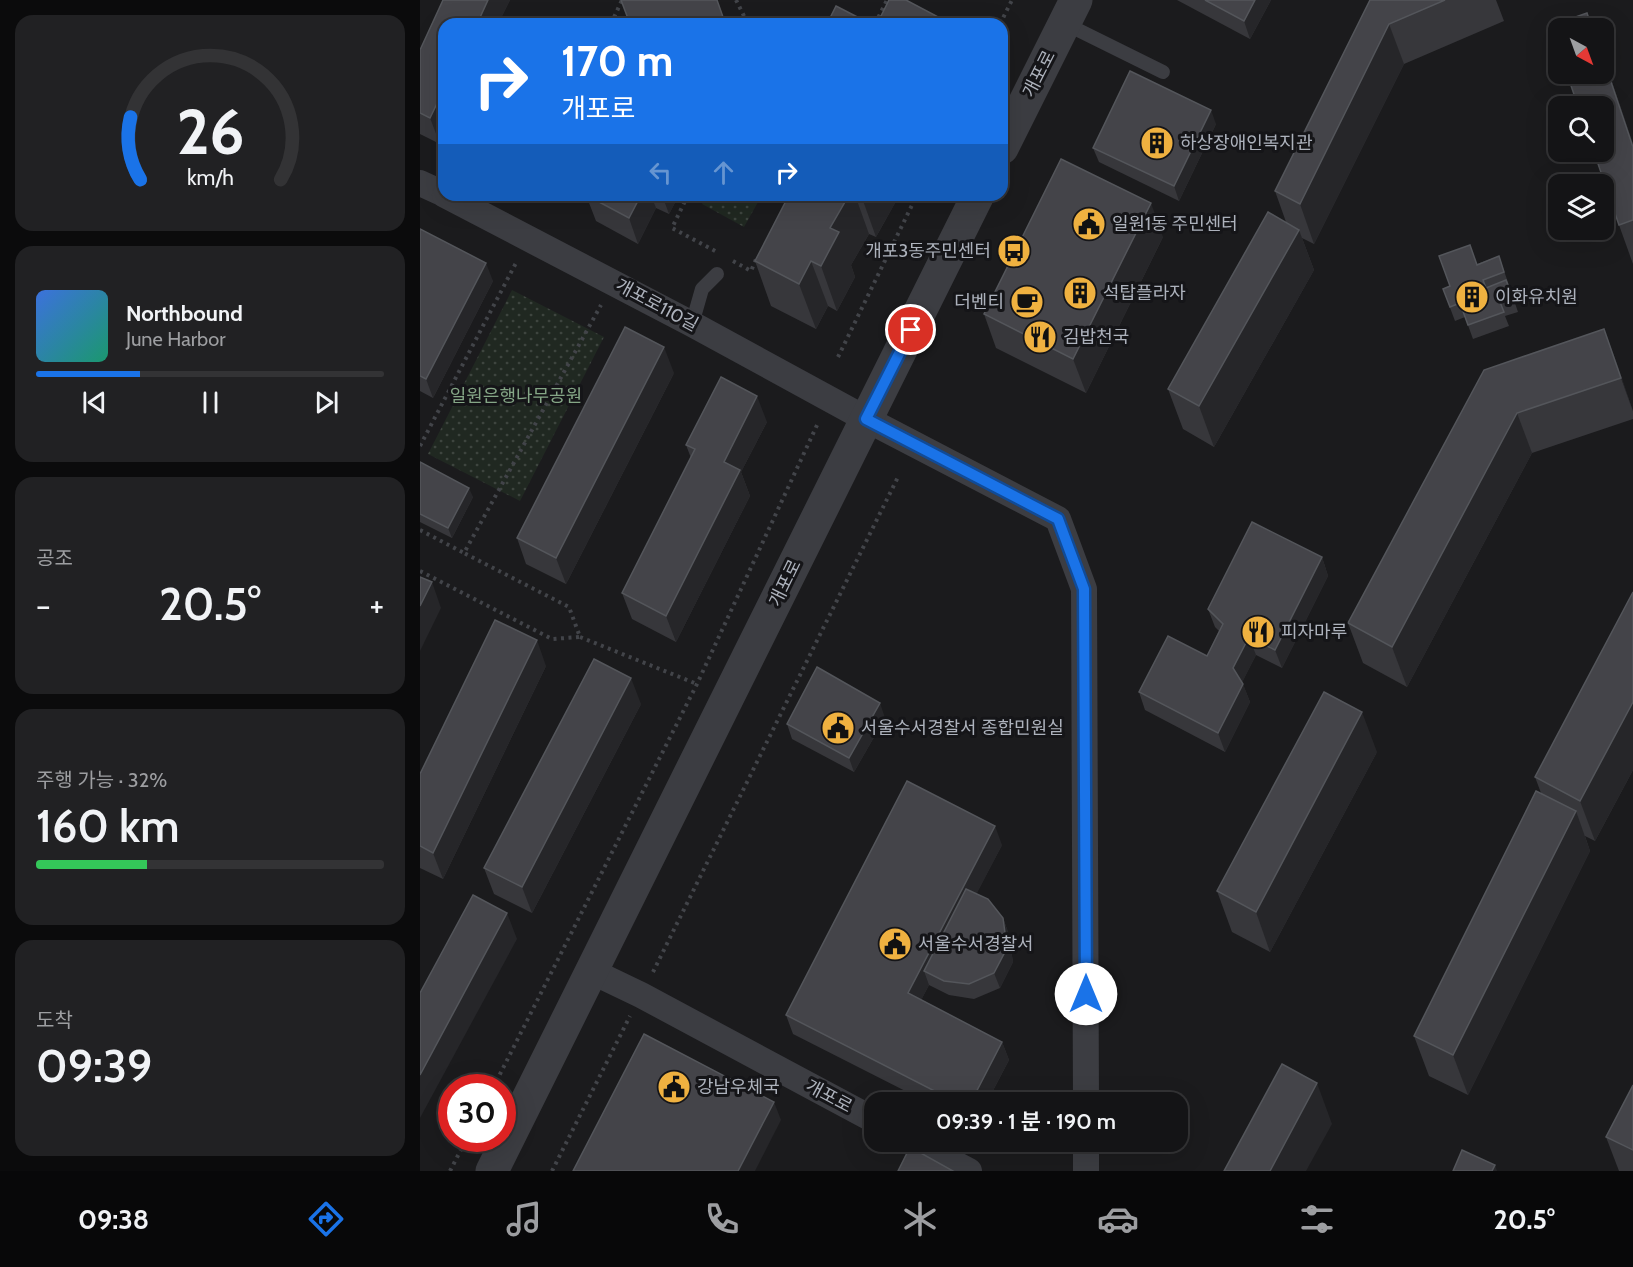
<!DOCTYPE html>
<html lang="ko">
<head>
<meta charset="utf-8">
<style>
	body { margin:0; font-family:Cabin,"Noto Sans KR",sans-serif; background:#212123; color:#f1f3f6; height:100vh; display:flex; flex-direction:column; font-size:22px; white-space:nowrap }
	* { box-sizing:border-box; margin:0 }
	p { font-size:20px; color:#9d9ea1 }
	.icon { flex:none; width:33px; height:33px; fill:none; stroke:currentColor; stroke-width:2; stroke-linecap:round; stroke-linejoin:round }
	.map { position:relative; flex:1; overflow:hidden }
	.drawer { display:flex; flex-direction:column; gap:15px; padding:15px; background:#0b0b0c; width:420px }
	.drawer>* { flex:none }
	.hud { position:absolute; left:18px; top:18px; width:570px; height:183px; border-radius:18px; box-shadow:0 6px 24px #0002,0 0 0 2px #333335; background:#1a73e8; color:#fff; overflow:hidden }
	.needle { width:39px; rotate:139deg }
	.controls { position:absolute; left:1128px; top:18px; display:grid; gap:12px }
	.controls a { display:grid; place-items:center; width:66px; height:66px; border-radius:12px; background:#141416; box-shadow:0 6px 24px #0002,0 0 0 2px #333335; font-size:30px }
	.speed { position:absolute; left:18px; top:1074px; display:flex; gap:12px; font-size:30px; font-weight:700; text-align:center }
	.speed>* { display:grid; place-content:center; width:78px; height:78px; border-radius:50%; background:#141416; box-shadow:0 6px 24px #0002,0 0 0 2px #333335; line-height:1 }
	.speed .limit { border:9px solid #d22; background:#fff; color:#111 }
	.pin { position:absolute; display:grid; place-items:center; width:51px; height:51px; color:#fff; margin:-26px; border:3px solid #fff; border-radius:50%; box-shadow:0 2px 6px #0007 }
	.me { position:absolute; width:66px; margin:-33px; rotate:0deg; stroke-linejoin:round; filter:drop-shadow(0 0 4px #0008) }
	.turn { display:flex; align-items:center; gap:21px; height:126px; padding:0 24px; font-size:27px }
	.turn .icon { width:78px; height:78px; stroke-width:2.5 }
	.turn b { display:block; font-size:42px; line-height:51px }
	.lanes { display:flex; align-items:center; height:57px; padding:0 24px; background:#0003; justify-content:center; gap:30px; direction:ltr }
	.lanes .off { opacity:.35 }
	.big { font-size:45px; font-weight:600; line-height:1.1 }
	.drawer .tile { flex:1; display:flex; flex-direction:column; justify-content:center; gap:9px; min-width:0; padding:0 21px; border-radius:18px; background:#212123 }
	.drawer .dial { align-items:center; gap:0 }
	.dial svg { height:156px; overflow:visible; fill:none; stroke:#333335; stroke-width:7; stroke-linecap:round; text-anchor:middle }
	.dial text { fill:#f1f3f6; stroke:none }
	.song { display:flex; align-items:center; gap:18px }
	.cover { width:72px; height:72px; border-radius:9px; background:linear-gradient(135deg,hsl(220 70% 55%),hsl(160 70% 35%)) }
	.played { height:6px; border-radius:3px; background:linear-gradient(90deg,#1a73e8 30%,#333335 30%) }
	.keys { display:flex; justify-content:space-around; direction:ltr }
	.heat { display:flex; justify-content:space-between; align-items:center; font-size:33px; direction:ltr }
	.charge { height:9px; border-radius:4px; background:linear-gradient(90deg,#34c759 32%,#333335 0) }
	.trip { position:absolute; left:444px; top:1092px; width:324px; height:60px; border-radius:18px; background:#141416; box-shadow:0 6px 24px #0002,0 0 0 2px #333335; font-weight:600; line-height:60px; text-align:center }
	.tabs { display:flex; height:96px; justify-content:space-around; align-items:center; background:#080809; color:#9d9ea1 }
	.tabs .icon { width:42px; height:42px }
	.tabs .current { color:#1a73e8 }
	.tabs b { font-size:27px; color:#f1f3f6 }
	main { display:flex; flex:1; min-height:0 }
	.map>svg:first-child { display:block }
	.park { fill:url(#park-dots) }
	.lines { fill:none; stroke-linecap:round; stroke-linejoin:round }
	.path { stroke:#424449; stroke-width:4; stroke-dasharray:3 4.5; stroke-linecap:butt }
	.service { stroke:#3c3d42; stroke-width:14 }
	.minor { stroke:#3c3d42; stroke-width:26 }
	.tertiary { stroke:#3c3d42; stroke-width:33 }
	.wall { fill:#37373b }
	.shaded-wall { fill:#262629 }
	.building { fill:#444449; stroke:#54565b; stroke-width:1.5 }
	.route-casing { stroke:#114b97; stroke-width:15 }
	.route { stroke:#1a73e8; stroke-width:10 }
	.labels { text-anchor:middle; stroke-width:6; stroke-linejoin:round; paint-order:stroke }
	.street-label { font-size:18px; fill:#adb2bc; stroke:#151518 }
	.poi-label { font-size:18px; fill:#adb2bc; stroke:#151518; text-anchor:start }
	.park-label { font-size:18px; fill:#85a686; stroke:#151518 }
</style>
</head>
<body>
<main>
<section class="drawer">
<div class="tile dial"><svg viewBox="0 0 100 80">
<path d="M14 69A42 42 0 1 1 86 69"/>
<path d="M14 69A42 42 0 0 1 9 37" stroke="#1a73e8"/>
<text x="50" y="56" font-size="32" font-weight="700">26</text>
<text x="50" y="72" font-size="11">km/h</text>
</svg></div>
<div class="tile">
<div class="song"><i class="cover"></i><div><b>Northbound</b><p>June Harbor</p></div></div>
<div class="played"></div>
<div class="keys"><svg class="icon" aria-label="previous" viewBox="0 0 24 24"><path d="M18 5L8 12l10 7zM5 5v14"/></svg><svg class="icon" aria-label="pause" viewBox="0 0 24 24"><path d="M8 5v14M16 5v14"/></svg><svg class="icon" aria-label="next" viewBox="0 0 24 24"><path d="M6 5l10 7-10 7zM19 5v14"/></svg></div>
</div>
<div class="tile"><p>공조</p>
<div class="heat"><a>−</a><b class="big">20.5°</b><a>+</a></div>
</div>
<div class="tile"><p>주행 가능 · 32%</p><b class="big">160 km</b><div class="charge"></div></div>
<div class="tile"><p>도착</p><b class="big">09:39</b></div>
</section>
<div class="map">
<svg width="1213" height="1171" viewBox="0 0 1213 1171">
	<defs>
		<pattern id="park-dots" width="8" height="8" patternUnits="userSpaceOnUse" patternTransform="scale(1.5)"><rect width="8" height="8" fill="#202821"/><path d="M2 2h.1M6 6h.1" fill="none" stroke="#3e453f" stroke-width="1.8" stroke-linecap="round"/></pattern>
	</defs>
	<rect width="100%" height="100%" fill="#1b1b1d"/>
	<g class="park">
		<polygon points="287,195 342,195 324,227 282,204"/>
		<polygon points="92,290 184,337 100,501 8,454"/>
	</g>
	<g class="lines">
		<g class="path">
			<polyline points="316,0 328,24"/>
			<polyline points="191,24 202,0"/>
			<polyline points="455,24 467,0"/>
			<polyline points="580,24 592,0"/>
			<polyline points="268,195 252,228 299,253"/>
			<polyline points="313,261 331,271 337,257"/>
			<polyline points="418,357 497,195"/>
			<polyline points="0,446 97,261"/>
			<polyline points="0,530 44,553"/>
			<polyline points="0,571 132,639 160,637 149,607 44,553 181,305"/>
			<polyline points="160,637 277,684"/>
			<polyline points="233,972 479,475"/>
			<polyline points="73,1088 277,684 398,423"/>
			<polyline points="30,1171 47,1138"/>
			<polyline points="132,1171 210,1016"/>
		</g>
		<g class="service">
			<polyline points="644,23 743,72"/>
			<polyline points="272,324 282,289 297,274"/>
		</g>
		<g class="minor">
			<polyline points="0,183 24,194"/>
			<polyline points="25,195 272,324 446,419 638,519 664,589 666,1102"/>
			<polyline points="171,971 221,995 454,1120"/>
			<polyline points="494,1142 549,1171"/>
			<polyline points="666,1142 666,1171"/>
		</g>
		<g class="tertiary">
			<polyline points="582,148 656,0"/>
			<polyline points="72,1171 558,195"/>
		</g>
	</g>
	<g class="wall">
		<polygon points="23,0 90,0 78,24 24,24 24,135 20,144 0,134 0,50"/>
		<polygon points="297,0 306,24 210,24"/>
		<polygon points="757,0 851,0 830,39"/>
		<polygon points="950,0 1076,0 1084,21 984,64 894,244 882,238 894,270 794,447 763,429 748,389 866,222 855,191"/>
		<polygon points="1184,58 1213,144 1213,264 1199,225 1184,74"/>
		<polygon points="796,124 759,201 679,162 673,148"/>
		<polygon points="166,195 259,195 249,214 236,208 218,244 176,221"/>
		<polygon points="369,195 472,195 475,203 456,237 449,234 431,265 435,277 417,311 408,306 396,329 351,306 335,261"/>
		<polygon points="0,229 73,281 13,398 0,391"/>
		<polygon points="743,237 666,393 576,348 564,314"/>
		<polygon points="1079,256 1098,312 1085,316 1089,326 1053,339 1045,317 1035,321 1023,289 1030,286 1057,264"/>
		<polygon points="1184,329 1213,411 1213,419 1112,453 987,687 943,663 928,623 1064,370"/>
		<polygon points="254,373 146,584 106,564 97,538"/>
		<polygon points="347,422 321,472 330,496 256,642 212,619 202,593 271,458 266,445"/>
		<polygon points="0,462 53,497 32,538 0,522"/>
		<polygon points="902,557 908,576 862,668 836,655 822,682 830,702 805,752 725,710 719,692 787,656 799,631 795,627 788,609"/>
		<polygon points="1213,592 1213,770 1175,841 1165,836 1170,851 1048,1095 1009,1076 994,1036 1121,793 1115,777"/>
		<polygon points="126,666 23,879 0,868 0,774"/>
		<polygon points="221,704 112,913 74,894 64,868"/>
		<polygon points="465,718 434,772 372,739 367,724"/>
		<polygon points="957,752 850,952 812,932 797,891"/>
		<polygon points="582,845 556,894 583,918 588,932 593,962 580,988 554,999 529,995 509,985 501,1000 582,1042 589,1060 567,1102 507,1102 373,1034 366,1015"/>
		<polygon points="1213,1085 1213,1171 1199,1171 1186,1137"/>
	</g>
	<g class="shaded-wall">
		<polygon points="68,0 90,0 78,24 57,24"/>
		<polygon points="835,0 851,0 830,39 824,21"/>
		<polygon points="969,24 984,64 894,244 880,204"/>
		<polygon points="1184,58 1213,144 1213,147 1184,61"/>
		<polygon points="24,89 24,135 20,144 10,118"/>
		<polygon points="791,110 796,124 759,201 754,186"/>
		<polygon points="221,195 231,195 236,208 218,244 209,218"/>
		<polygon points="242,195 259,195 249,214"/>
		<polygon points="429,195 435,195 449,234 431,265 435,277 417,311 401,266 410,228"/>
		<polygon points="441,195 472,195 475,203 456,237"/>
		<polygon points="731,203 743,237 666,393 653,359"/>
		<polygon points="879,230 894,270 794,447 779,406"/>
		<polygon points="391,261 408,306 396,329 379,284"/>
		<polygon points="66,263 73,281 13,398 6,379"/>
		<polygon points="1184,329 1199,369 1213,412 1201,378"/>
		<polygon points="244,347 254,373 146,584 136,558"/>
		<polygon points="337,396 347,422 321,472 330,496 256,642 246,616 304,462"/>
		<polygon points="1097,413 1112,453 987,687 972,647"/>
		<polygon points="49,488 53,497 32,538 28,528"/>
		<polygon points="902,557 908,576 862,668 855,650"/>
		<polygon points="12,582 21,608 0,651 0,606"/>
		<polygon points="829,637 836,655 820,687 813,668"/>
		<polygon points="117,640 126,666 23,879 13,853"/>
		<polygon points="211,678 221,704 112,913 102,887"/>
		<polygon points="823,684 830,702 805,752 798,733"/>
		<polygon points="1213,702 1213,770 1175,841 1160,801"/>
		<polygon points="460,703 465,718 434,772 429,758"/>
		<polygon points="942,712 957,752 850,952 836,912"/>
		<polygon points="1156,811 1170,851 1048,1095 1033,1055"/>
		<polygon points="575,826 582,845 514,976 504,971 509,985 495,1012 488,993"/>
		<polygon points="87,913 97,939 0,1118 0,1075"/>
		<polygon points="583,918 588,932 593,962 580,988 574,973"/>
		<polygon points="582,1042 589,1060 567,1102 551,1102"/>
		<polygon points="897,1083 912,1124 886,1171 850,1171"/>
		<polygon points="354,1102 361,1120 335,1171 318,1171"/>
		<polygon points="1075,1165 1077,1171 1072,1171"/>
	</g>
	<g class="building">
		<polygon points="23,0 68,0 57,24 24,24 24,89 10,118 0,113 0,50"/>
		<polygon points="201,0 297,0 303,17 286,24 210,24"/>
		<polygon points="469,0 486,0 524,20 522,24 457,24"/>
		<polygon points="785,0 835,0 824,21"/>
		<polygon points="950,0 1025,0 969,24 880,204 855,191"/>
		<polygon points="416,6 451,24 407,24"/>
		<polygon points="1167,13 1172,28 1138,28 1138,49 1130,26"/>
		<polygon points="1184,61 1213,147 1213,220 1199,225 1174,152 1184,152 1184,106 1158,106 1147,74 1184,74"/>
		<polygon points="710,71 791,110 754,186 673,148"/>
		<polygon points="641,159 731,203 653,359 564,314"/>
		<polygon points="166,195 221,195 209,218"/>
		<polygon points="369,195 429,195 410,228 419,232 401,266 391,261 379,284 335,261"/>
		<polygon points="848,212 879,230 779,406 748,389"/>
		<polygon points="0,229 66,263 6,379 0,376"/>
		<polygon points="1050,245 1057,265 1079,256 1084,272 1063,280 1066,288 1086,280 1093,298 1080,302 1084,312 1048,325 1040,303 1030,307 1023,289 1030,286 1019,256"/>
		<polygon points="205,327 244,347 136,558 97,538"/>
		<polygon points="1184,329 1201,378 1097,413 972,647 928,623 1064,370"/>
		<polygon points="301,377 337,396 304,462 320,470 246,616 202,593 275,449 266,445"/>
		<polygon points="0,462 49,488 28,528 0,514"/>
		<polygon points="832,522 902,557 855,650 829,637 813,668 823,684 798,733 719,692 748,636 787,656 803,624 788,609"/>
		<polygon points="0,577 12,582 0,606"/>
		<polygon points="1213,592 1213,702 1160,801 1115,777"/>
		<polygon points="75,620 117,640 13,853 0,846 0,774"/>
		<polygon points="174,659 211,678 102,887 64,868"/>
		<polygon points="397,667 460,703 429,758 367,724"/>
		<polygon points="904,692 942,712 836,912 797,891"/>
		<polygon points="487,781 575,826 488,993 582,1042 551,1102 536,1102 366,1015"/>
		<polygon points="1116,791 1156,811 1033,1055 994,1036"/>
		<polygon points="546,889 568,899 583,918 587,948 574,973 549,984 524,981 504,971"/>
		<polygon points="53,895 87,913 0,1075 0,993"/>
		<polygon points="224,1034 354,1102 318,1171 153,1171"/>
		<polygon points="862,1064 897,1083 850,1171 804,1171"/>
		<polygon points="1213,1085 1213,1150 1186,1137"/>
		<polygon points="490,1147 533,1171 478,1171"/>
		<polygon points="1042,1150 1075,1165 1072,1171 1033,1171"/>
	</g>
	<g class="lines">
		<defs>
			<polyline id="route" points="491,330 446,419 638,519 664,589 666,994"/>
		</defs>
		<use href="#route" class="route-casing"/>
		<use href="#route" class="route"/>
	</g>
	<defs>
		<symbol id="building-disc" viewBox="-11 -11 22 22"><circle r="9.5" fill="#efb140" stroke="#151518"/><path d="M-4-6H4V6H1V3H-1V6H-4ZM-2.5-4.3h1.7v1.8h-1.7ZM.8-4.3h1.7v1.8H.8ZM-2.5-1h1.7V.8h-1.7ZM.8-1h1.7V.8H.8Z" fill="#111"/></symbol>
		<symbol id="civic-disc" viewBox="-11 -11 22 22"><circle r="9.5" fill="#efb140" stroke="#151518"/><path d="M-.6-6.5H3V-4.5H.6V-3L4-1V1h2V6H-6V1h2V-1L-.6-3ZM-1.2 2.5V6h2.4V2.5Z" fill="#111"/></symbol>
		<symbol id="bus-disc" viewBox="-11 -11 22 22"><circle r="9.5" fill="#efb140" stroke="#151518"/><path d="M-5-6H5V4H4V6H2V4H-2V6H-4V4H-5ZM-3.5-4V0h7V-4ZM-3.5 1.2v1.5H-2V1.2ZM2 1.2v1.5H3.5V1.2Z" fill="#111"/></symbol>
		<symbol id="cafe-disc" viewBox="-11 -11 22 22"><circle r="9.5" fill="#efb140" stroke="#151518"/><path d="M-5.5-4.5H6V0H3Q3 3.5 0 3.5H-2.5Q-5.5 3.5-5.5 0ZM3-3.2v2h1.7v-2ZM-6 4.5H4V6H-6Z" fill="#111"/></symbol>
		<symbol id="restaurant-disc" viewBox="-11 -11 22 22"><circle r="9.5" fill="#efb140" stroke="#151518"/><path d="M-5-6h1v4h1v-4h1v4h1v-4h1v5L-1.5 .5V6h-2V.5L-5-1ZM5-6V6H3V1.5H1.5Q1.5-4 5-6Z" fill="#111"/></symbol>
	</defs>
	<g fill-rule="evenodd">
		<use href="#building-disc" x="718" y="124" width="38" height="38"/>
		<use href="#civic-disc" x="650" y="205" width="38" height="38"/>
		<use href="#bus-disc" x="575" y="232" width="38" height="38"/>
		<use href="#building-disc" x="641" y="274" width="38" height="38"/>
		<use href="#building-disc" x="1033" y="278" width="38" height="38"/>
		<use href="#cafe-disc" x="588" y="283" width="38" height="38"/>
		<use href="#restaurant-disc" x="601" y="318" width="38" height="38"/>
		<use href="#restaurant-disc" x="819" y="613" width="38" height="38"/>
		<use href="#civic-disc" x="399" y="709" width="38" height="38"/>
		<use href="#civic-disc" x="456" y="925" width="38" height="38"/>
		<use href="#civic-disc" x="235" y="1068" width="38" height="38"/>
	</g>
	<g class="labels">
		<g class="street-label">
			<text transform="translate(619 74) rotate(-63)" y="6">개포로</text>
			<text transform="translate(237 305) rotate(28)" y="6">개포로110길</text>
			<text transform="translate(365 583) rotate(-64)" y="6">개포로</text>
			<text transform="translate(409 1096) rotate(28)" y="6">개포로</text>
		</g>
		<g class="poi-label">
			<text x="760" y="149">하상장애인복지관</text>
			<text x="692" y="230">일원1동 주민센터</text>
			<text x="571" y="257" text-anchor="end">개포3동주민센터</text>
			<text x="683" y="299">석탑플라자</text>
			<text x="1075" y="303">이화유치원</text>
			<text x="584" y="308" text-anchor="end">더벤티</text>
			<text x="643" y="343">김밥천국</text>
			<text x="861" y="638">피자마루</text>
			<text x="441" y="734">서울수서경찰서 종합민원실</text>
			<text x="498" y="950">서울수서경찰서</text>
			<text x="277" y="1093">강남우체국</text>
		</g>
		<g class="park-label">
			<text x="96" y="402">일원은행나무공원</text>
		</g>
	</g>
</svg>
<div class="controls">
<a><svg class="needle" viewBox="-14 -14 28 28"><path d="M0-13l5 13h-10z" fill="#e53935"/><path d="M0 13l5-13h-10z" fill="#9d9ea1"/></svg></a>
<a><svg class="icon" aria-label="search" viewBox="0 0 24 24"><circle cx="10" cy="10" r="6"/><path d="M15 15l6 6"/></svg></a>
<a><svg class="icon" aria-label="layers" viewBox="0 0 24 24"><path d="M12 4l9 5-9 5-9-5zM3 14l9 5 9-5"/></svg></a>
</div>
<div class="speed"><div class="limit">30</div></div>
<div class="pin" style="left:491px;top:330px;background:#d93025"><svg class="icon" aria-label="arrive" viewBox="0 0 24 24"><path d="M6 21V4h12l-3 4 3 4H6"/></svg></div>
<svg class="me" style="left:666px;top:994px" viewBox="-20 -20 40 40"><circle r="19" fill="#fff"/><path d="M0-13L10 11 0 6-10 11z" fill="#1a73e8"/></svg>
<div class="trip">09:39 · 1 분 · 190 m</div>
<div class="hud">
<div class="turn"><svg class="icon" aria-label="right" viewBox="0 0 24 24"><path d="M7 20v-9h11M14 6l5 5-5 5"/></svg><div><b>170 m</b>개포로</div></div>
<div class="lanes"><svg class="icon off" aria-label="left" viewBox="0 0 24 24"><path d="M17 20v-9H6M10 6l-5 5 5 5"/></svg><svg class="icon off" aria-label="ahead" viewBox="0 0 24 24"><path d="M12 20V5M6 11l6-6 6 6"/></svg><svg class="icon" aria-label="right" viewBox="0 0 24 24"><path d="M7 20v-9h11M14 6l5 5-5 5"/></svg></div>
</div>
</div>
</main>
<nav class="tabs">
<b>09:38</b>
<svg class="icon current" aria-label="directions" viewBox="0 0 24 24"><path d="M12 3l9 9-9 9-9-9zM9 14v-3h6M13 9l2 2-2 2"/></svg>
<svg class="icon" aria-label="music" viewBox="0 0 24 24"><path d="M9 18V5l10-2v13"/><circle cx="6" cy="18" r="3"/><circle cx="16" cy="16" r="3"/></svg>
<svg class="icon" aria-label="phone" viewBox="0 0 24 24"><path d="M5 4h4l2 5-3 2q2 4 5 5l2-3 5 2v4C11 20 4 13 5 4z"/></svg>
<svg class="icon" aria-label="climate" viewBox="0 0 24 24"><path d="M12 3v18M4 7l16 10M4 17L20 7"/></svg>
<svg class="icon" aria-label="car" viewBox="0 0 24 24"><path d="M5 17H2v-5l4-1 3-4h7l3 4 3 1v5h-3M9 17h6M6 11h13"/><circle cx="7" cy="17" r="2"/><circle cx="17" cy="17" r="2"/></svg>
<svg class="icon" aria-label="filters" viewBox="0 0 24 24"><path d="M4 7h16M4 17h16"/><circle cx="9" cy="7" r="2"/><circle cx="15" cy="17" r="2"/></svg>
<b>20.5°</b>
</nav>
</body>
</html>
